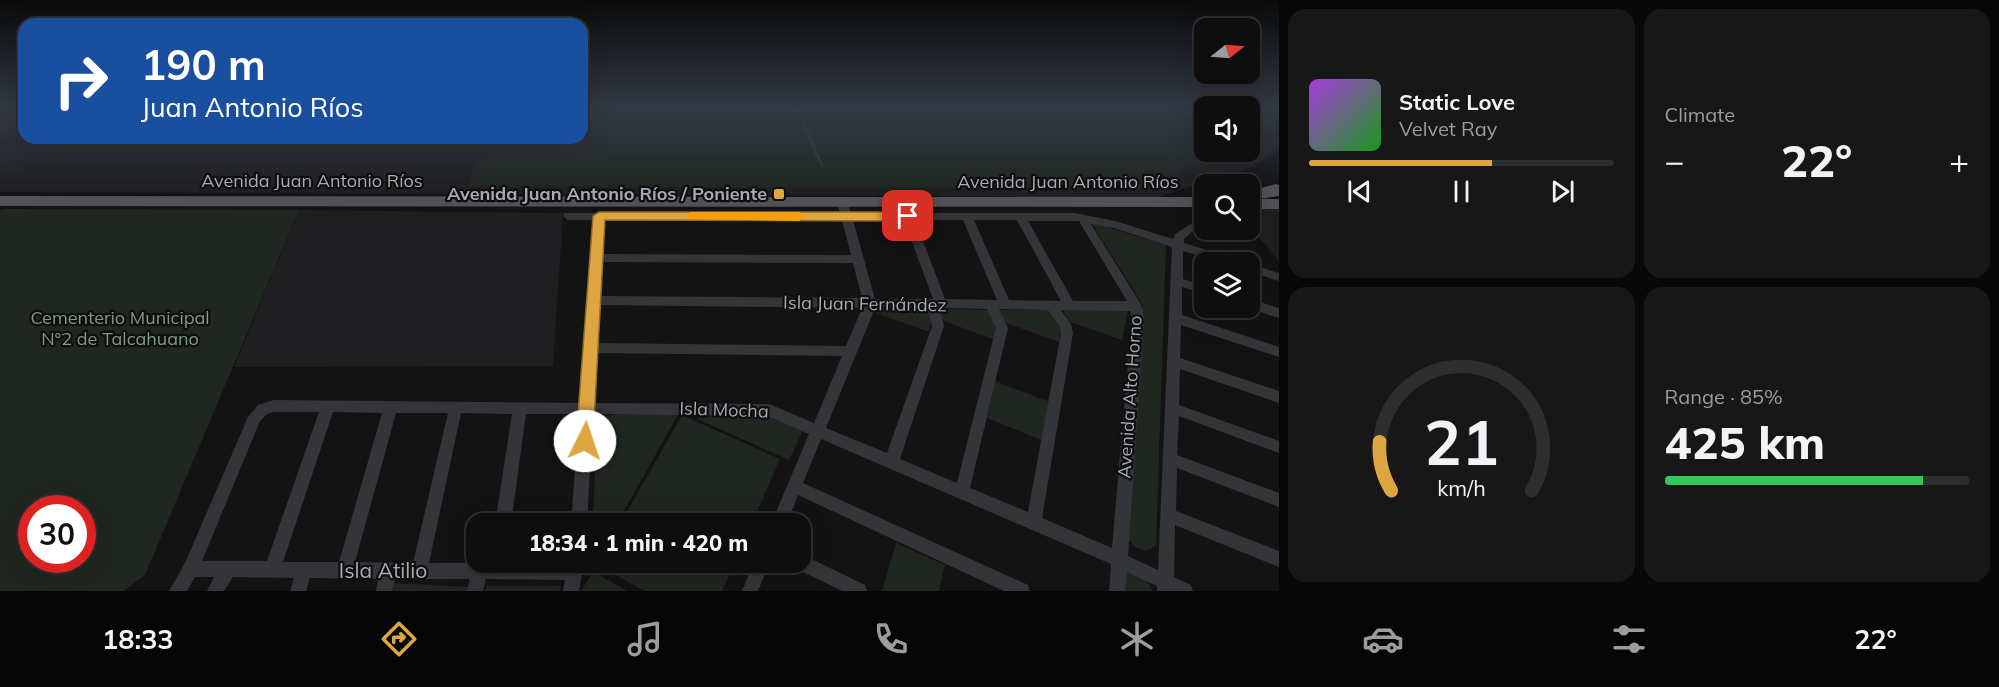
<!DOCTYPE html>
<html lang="en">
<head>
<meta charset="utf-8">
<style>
	body { margin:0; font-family:Mulish,sans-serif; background:#171718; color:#f1f3f6; height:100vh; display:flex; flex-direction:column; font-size:22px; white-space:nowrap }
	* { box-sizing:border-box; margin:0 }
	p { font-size:20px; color:#9b9c9e }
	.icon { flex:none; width:33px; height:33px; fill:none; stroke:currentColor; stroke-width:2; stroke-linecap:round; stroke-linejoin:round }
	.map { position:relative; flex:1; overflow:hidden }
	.details { display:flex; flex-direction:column; gap:9px; padding:9px; background:#080808; width:720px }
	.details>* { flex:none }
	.top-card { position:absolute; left:18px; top:18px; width:570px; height:126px; border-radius:18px; box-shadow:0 6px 24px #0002,0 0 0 2px #2e2e2f; background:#1a4fa0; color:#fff; overflow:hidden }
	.needle { width:39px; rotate:73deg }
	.fabs { position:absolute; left:1194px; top:18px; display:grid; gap:12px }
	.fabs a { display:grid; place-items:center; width:66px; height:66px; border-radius:12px; background:#0e0e0f; box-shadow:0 6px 24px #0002,0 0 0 2px #2e2e2f; font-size:30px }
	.speed { position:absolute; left:18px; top:495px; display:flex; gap:12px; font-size:30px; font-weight:700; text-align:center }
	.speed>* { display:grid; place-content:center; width:78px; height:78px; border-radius:50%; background:#0e0e0f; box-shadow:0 6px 24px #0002,0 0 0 2px #2e2e2f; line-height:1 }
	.speed .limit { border:9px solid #d22; background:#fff; color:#111 }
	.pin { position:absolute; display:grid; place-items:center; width:51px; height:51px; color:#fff; margin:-26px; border-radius:12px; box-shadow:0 3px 9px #0006 }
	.me { position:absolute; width:66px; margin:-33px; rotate:4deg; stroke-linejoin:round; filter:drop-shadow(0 0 4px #0008) }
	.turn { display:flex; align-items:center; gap:21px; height:126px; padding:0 24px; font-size:27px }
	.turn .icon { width:78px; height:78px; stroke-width:2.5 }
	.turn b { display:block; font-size:42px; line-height:51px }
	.big { font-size:45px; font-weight:800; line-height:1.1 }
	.details .tile { flex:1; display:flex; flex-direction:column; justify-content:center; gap:9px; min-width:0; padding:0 21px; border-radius:18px; background:#171718 }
	.details .dial { align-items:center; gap:0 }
	.dial svg { height:156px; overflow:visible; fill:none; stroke:#2e2e2f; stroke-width:7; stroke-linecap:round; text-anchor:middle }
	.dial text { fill:#f1f3f6; stroke:none }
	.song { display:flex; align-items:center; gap:18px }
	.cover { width:72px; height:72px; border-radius:9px; background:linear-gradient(135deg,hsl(280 70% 55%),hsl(120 70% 35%)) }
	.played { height:6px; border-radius:3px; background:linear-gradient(90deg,#dea541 60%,#2e2e2f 60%) }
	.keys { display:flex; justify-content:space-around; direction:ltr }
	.heat { display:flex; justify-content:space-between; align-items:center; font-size:33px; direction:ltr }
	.charge { height:9px; border-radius:4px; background:linear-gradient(90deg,#34c759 85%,#2e2e2f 0) }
	.details .tiles { flex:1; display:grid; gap:9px; grid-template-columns:repeat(2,1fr) }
	.trip { position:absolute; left:466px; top:513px; width:345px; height:60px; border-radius:18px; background:#0e0e0f; box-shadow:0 6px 24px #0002,0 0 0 2px #2e2e2f; font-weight:800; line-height:60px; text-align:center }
	.tabs { display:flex; height:96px; justify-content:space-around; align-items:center; background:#060606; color:#9b9c9e }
	.tabs .icon { width:42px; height:42px }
	.tabs .active { color:#dea541 }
	.tabs b { font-size:27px; color:#f1f3f6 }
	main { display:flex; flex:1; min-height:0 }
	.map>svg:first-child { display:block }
	.built { fill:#1f1f21 }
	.green { fill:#202620; fill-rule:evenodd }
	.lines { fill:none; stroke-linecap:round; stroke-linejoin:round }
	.stream { stroke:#2e363c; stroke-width:3 }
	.street { fill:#343539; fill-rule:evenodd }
	.primary { fill:#515258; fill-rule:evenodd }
	.route { fill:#dea541; stroke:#906b2a; stroke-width:1.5 }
	.slow { fill:#f59e0b }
	.poi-dot { fill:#dea541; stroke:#0e0e0f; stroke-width:2 }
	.labels { text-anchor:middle; stroke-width:4.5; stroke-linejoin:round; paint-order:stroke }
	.street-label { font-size:18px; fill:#a6aab3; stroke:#0e0e0f }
	.poi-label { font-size:18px; font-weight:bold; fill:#a6aab3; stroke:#0e0e0f; text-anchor:end }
	.park-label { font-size:18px; fill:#7f9c80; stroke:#0e0e0f }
	.near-street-label { font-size:21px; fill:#a6aab3; stroke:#0e0e0f }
</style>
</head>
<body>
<main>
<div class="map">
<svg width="1279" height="591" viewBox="0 0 1279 591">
	<rect width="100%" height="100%" fill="#131314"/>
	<g class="built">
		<polygon points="0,109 24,109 24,138 582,138 582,109 1204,109 1204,152 1250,152 1250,109 1279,109 1279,150 1254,166 1158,197 0,192"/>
		<polygon points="1250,209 1279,209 1279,261 1250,227"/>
		<polygon points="299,210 563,213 553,366 234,367"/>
	</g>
	<g class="green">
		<polygon points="582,109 1204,109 1204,152 1245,152 1228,161 1176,172 1144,189 469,186 475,164 513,138 582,138"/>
		<polygon points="1250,109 1271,109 1272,123 1250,149"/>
		<path d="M5,209L299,210L145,575L124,591H0V210ZM32,508H82V560H32Z"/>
		<polygon points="1091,222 1166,245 1156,546 1146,551 1135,547 1126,537 1143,305"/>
		<polygon points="880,308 929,310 931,322 929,332 876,313"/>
		<polygon points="937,309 989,310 997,326 995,340 944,321"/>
		<polygon points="1062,309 1128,309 1122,340 1070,322"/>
		<polygon points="998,310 1051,310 1061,329 1059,342 1006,323"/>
		<polygon points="995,381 1052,403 1044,441 987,418"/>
		<polygon points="680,411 617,523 593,524 597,416"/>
		<polygon points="750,413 778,419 803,430 789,460 695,418"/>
		<polygon points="682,415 780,459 752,523 620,524"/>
		<polygon points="896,543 945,565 939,591 882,591"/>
		<polygon points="598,563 735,562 735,563 722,591 645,591 597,565"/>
		<polygon points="1130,571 1144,577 1153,591 1122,591 1124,573"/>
		<polygon points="593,572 628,591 581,591"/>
		<polygon points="388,583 469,587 467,591 386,591"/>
		<polygon points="487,586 561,586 559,591 484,591"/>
	</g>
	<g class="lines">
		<polyline class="stream" points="792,109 804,125 822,166"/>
		<g class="street">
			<path d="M842,198L847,201L851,213H1075L1115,221L1173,239L1175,234L1191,224L1196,228L1184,239V243L1236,259L1237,262H1220L1183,251V279L1204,286V294L1182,287V315L1279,347V357L1181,325L1180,358L1279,391V403L1180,369L1179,405L1279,441V453L1179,416L1177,455L1279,493V507L1177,468L1176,511L1279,551V567L1175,525L1174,577L1191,585L1193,591H1157V586L1127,572L1125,591H1109L1111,564L821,439L803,483L1028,585L1030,591H1004L798,495L787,524H771L809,434L768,416L593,414L587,524H571L579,414H526L511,524H495L512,414L461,413L429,563L584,562L579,591H563L565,580L486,579L483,591H467L470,579H395L392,591H376L378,579L310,578L306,591H290L294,578L233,577L224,591H207L214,577H195L187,591H169L185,563L248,417L258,405L274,400L580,403L593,220H568L563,216L564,213H840L837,201ZM604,220H842L851,255L602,254ZM853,220H904L933,299H875ZM915,220H963L997,300L945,299ZM974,220H1017L1061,301L1009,300ZM1028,221H1079L1127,301H1073ZM1091,224L1114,228L1172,247L1158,570L1128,556L1144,318L1142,306ZM602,262L853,263L862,298L600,296ZM599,305L862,308L846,346L597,343ZM875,308H927L932,326L887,453L826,428ZM947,308L987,309L996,328L957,483L900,459L944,326L940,310ZM999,309L1048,310L1059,325L1061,333L1028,512L970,488L1008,328ZM1061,310L1130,311L1132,318L1112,548L1042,518L1073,333L1071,324ZM597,353L842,356L814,423L769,404L594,403ZM274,412H319L267,561H202L260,421L267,414ZM333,412L382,413L339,562H283ZM396,413H448L413,563L355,562Z"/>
			<polygon points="1250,264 1279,273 1279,281 1250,272"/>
			<polygon points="1250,299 1279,308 1279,318 1247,308 1250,308"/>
			<polygon points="801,554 865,585 867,591 842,591 795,568 793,562 801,562"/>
			<polygon points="754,562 770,562 758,591 742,591"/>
		</g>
		<g class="primary">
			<polygon points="1276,184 1279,185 1279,196 1259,199 1279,199 1279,209 1250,209 1250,191"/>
			<polygon points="0,196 1204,197 1204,207 0,206"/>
		</g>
	</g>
	<linearGradient id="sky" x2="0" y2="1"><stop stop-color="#0a0a0b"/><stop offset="0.57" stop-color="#333945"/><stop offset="1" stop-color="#333945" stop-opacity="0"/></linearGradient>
	<rect width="1279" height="191" fill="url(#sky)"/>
	<polygon class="route" points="599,212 908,212 914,216 908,221 605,220 593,441 590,446 585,448 579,446 576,441 593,216"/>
	<polygon class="slow" points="692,212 799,212 805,216 799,221 688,219 688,213"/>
	<rect class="poi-dot" x="773" y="188" width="12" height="12" rx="3"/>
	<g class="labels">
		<g class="street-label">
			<text x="312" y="187">Avenida Juan Antonio Ríos</text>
			<text x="1068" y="188">Avenida Juan Antonio Ríos</text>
			<text transform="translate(865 304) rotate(1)" y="6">Isla Juan Fernández</text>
			<text transform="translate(1130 397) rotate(-86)" y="6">Avenida Alto Horno</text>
			<text transform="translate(724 410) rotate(2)" y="6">Isla Mocha</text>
		</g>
		<g class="poi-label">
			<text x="767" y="200">Avenida Juan Antonio Ríos / Poniente</text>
		</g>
		<g class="park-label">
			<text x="120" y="324">Cementerio Municipal<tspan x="120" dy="21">N°2 de Talcahuano</tspan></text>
		</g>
		<g class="near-street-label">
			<text x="383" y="578">Isla Atilio</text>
		</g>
	</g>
</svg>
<div class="fabs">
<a><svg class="needle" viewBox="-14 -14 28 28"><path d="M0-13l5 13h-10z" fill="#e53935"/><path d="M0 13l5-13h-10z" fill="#9b9c9e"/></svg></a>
<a><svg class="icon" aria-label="sound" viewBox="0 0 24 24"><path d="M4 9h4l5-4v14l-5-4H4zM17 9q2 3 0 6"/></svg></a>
<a><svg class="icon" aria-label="search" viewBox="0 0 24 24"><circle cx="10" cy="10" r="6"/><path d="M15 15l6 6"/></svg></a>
<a><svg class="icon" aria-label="layers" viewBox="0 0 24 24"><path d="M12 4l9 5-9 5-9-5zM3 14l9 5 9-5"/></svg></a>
</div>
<div class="speed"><div class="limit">30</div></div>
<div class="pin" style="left:908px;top:216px;background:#d93025"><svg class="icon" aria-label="arrive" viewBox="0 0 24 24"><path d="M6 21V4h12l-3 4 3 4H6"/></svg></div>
<svg class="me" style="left:585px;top:441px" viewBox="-20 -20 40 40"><circle r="19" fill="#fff"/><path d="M0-13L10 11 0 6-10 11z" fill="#dea541"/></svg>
<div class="trip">18:34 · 1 min · 420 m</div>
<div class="top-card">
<div class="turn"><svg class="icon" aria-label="right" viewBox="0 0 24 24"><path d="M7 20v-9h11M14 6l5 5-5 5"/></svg><div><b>190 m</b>Juan Antonio Ríos</div></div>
</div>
</div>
<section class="details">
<div class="tiles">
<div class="tile">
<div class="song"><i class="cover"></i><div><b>Static Love</b><p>Velvet Ray</p></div></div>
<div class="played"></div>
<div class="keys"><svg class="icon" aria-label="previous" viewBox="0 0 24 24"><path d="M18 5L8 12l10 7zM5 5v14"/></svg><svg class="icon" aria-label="pause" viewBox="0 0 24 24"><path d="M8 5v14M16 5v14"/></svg><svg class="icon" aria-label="next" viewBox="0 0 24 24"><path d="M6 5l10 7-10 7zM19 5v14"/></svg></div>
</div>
<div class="tile"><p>Climate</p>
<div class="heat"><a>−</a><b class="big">22°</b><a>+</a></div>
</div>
<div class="tile dial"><svg viewBox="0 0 100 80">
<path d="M14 69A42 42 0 1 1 86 69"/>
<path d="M14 69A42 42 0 0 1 8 44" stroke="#dea541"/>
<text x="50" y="56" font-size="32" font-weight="700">21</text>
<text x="50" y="72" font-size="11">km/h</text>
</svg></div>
<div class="tile"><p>Range · 85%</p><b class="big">425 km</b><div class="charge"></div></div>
</div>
</section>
</main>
<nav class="tabs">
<b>18:33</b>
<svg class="icon active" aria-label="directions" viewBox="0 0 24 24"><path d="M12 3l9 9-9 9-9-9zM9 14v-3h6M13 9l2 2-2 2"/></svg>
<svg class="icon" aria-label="music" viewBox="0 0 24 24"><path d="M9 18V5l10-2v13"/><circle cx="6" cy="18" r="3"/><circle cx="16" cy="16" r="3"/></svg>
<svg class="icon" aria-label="phone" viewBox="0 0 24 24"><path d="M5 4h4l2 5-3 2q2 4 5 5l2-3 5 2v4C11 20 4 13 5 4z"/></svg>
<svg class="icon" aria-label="climate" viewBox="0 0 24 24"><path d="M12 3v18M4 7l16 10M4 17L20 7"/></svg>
<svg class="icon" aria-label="car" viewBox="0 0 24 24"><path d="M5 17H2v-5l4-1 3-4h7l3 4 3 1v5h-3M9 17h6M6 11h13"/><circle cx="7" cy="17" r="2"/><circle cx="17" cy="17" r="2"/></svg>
<svg class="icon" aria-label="filters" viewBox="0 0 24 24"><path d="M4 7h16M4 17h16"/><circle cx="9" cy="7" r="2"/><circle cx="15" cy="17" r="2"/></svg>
<b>22°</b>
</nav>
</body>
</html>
